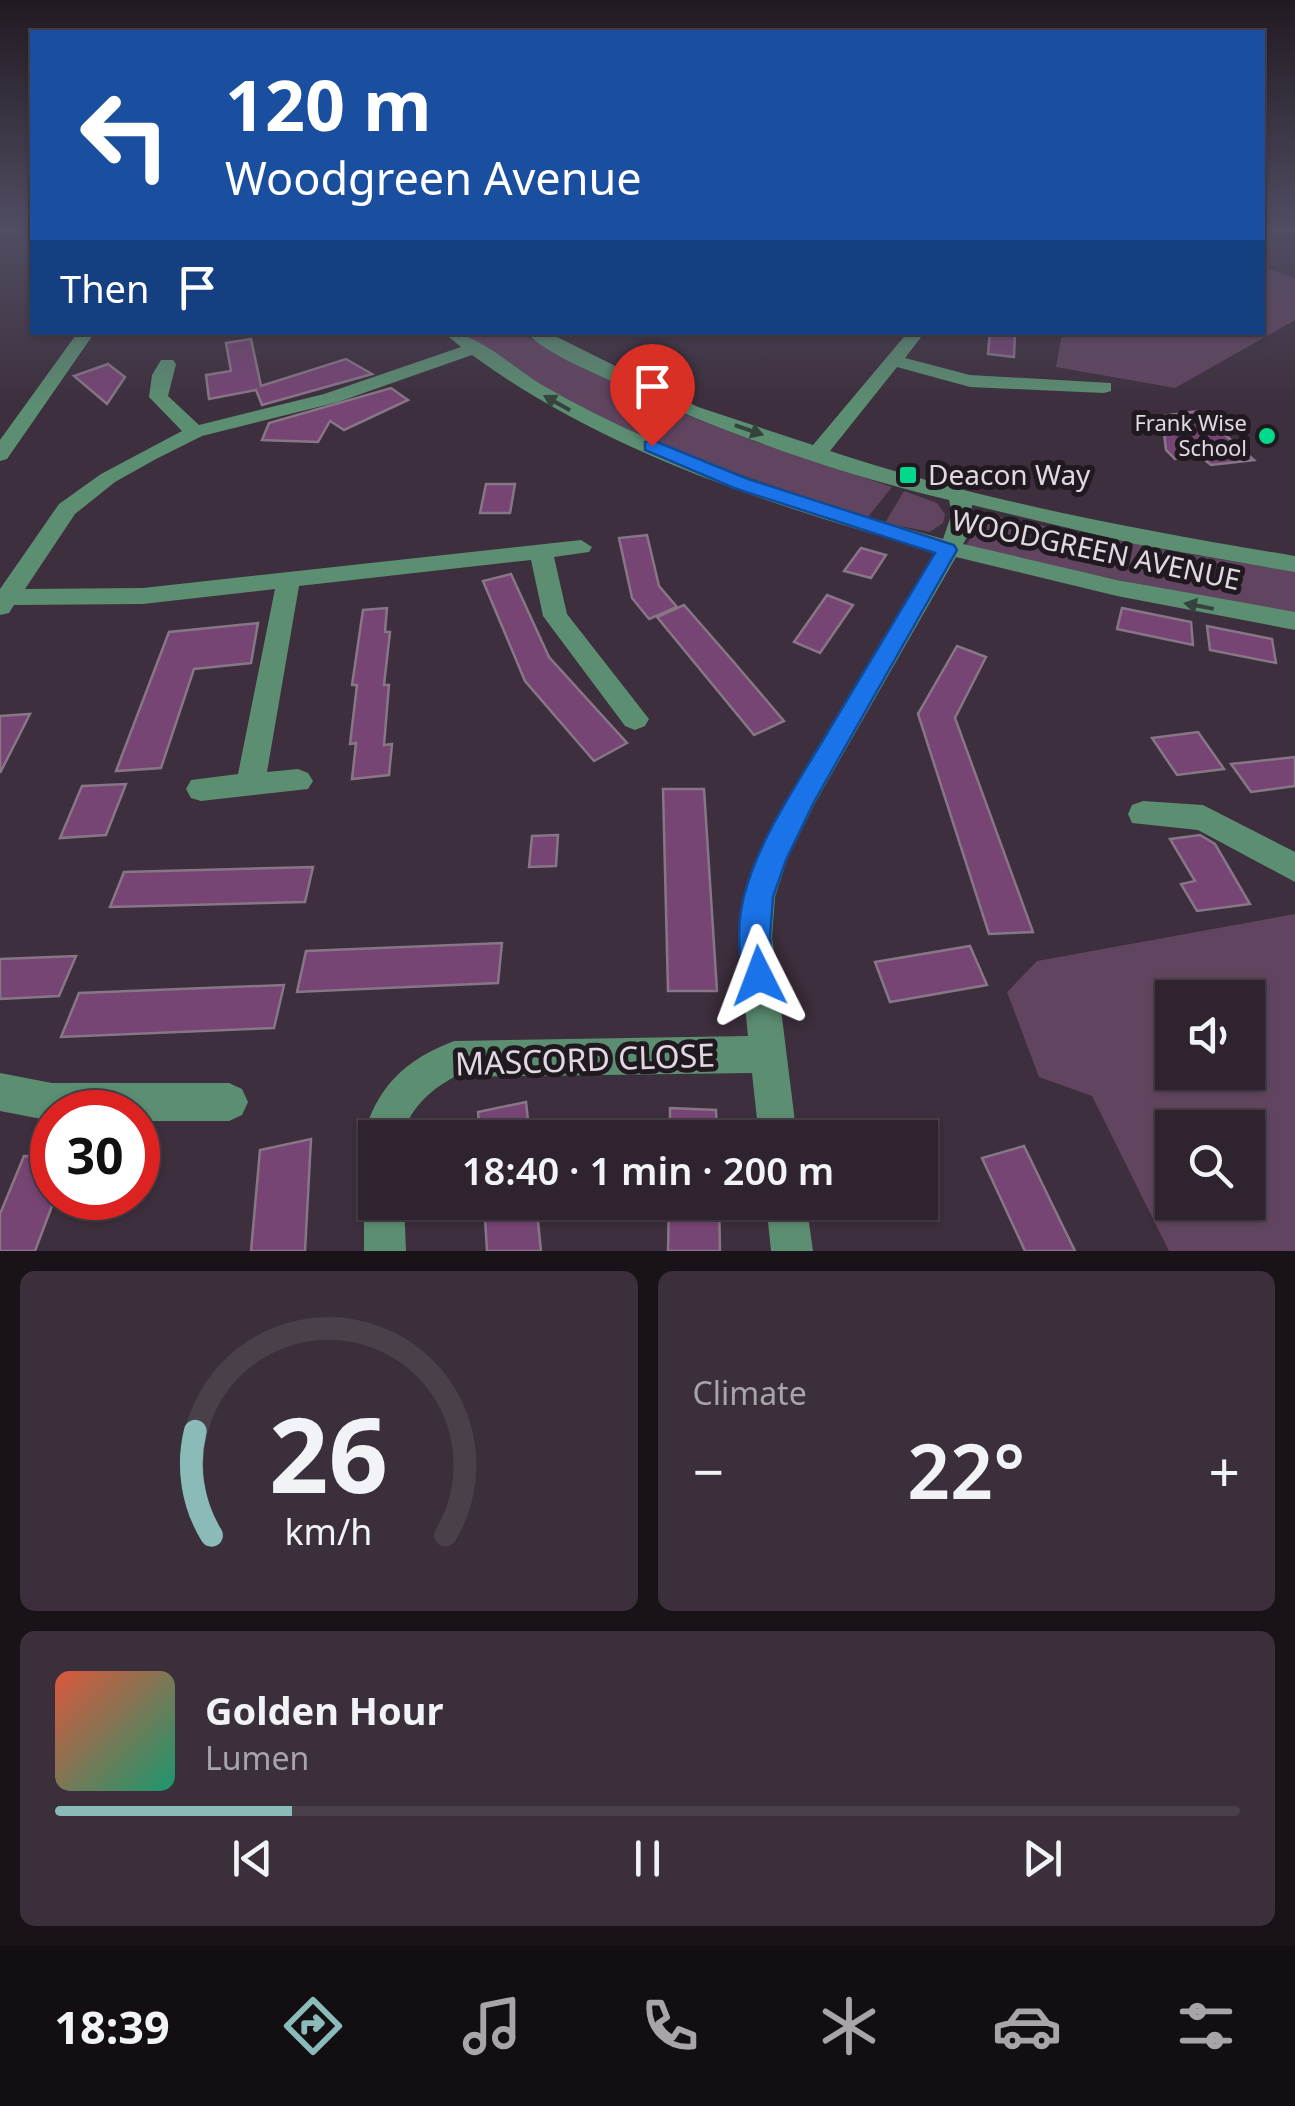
<!DOCTYPE html>
<html lang="en">
<head>
<meta charset="utf-8">
<style>
	body { margin:0; font-family:"Noto Sans",sans-serif; background:#3a2f3a; color:#f1f3f6; height:100vh; display:flex; flex-direction:column; font-size:38px; white-space:nowrap }
	* { box-sizing:border-box; margin:0 }
	p { font-size:32px; color:#a7a4aa }
	.icon { flex:none; width:55px; height:55px; fill:none; stroke:currentColor; stroke-width:2; stroke-linecap:round; stroke-linejoin:round }
	.map { position:relative; height:1251px; overflow:hidden }
	.drawer { display:flex; flex-direction:column; gap:20px; padding:20px; background:#191319; flex:1 }
	.drawer>* { flex:none }
	.guide { position:absolute; left:30px; top:30px; width:1235px; height:305px; border-radius:0px; box-shadow:0 2px 8px #0004,0 0 0 2px #49404a; background:#1a4fa0; color:#fff; overflow:hidden }
	.buttons { position:absolute; left:1155px; top:980px; display:grid; gap:20px }
	.buttons a { display:grid; place-items:center; width:110px; height:110px; border-radius:0px; background:#2e232e; box-shadow:0 2px 8px #0004,0 0 0 2px #49404a; font-size:50px }
	.speed { position:absolute; left:30px; top:1090px; display:flex; gap:20px; font-size:50px; font-weight:700; text-align:center }
	.speed>* { display:grid; place-content:center; width:130px; height:130px; border-radius:50%; background:#2e232e; box-shadow:0 2px 8px #0004,0 0 0 2px #49404a; line-height:1 }
	.speed .limit { border:15px solid #d22; background:#fff; color:#111 }
	.pin { position:absolute; display:grid; place-items:center; width:85px; height:85px; color:#fff; margin:-102px -42px; border-radius:50% 50% 50% 0; rotate:-45deg; box-shadow:0 0 10px #0007 }
	.pin .icon { rotate:45deg }
	.me { position:absolute; width:110px; margin:-55px; rotate:357deg; stroke-linejoin:round; filter:drop-shadow(0 0 8px #0008) }
	.turn { display:flex; align-items:center; gap:35px; height:210px; padding:0 30px; font-size:45px }
	.turn .icon { width:130px; height:130px; stroke-width:2.5 }
	.turn b { display:block; font-size:70px; line-height:85px }
	.then { display:flex; align-items:center; height:95px; padding:0 30px; background:#0003; gap:20px; font-size:38px }
	.big { font-size:75px; font-weight:600; line-height:1.1 }
	.drawer .tile { flex:1; display:flex; flex-direction:column; justify-content:center; gap:15px; min-width:0; padding:0 35px; border-radius:15px; background:#3a2f3a }
	.drawer .dial { align-items:center; gap:0 }
	.dial svg { height:260px; overflow:visible; fill:none; stroke:#49404a; stroke-width:7; stroke-linecap:round; text-anchor:middle }
	.dial text { fill:#f1f3f6; stroke:none }
	.song { display:flex; align-items:center; gap:30px }
	.cover { width:120px; height:120px; border-radius:15px; background:linear-gradient(135deg,hsl(10 70% 55%),hsl(160 70% 35%)) }
	.played { height:10px; border-radius:5px; background:linear-gradient(90deg,#8bbbb9 20%,#49404a 20%) }
	.keys { display:flex; justify-content:space-around; direction:ltr }
	.heat { display:flex; justify-content:space-between; align-items:center; font-size:55px; direction:ltr }
	.drawer .tiles { flex:1; display:grid; gap:20px; grid-template-columns:1fr 1fr }
	.tile:last-child { grid-column:span 2 }
	.trip { position:absolute; left:358px; top:1120px; width:580px; height:100px; border-radius:0px; background:#2e232e; box-shadow:0 2px 8px #0004,0 0 0 2px #49404a; font-weight:600; line-height:100px; text-align:center }
	.menu { display:flex; height:160px; justify-content:space-around; align-items:center; background:#120e12; color:#a7a4aa }
	.menu .icon { width:70px; height:70px }
	.menu .active { color:#8bbbb9 }
	.menu b { font-size:45px; color:#f1f3f6 }
	.map>svg:first-child { display:block }
	.green { fill:#614560; fill-rule:evenodd }
	.building { fill:#764574; stroke:#877686; stroke-width:2.5 }
	.lines { fill:none; stroke-linecap:round; stroke-linejoin:round }
	.minor { fill:#5c8e72; fill-rule:evenodd }
	.oneway { fill:#35433d }
	.route { fill:#1a73e8; stroke:#114b97; stroke-width:2.5 }
	.poi-dot { fill:#00d98c; stroke:#201a20; stroke-width:4 }
	.labels { text-anchor:middle; stroke-width:10; stroke-linejoin:round; paint-order:stroke }
	.far-poi-label { font-size:22px; fill:#e1d8e1; stroke:#201a20; text-anchor:end }
	.poi-label { font-size:28px; fill:#e1d8e1; stroke:#201a20; text-anchor:start }
	.street-label { font-size:28px; fill:#e1d8e1; stroke:#201a20 }
	.near-street-label { font-size:32px; fill:#e1d8e1; stroke:#201a20 }
</style>
</head>
<body>
<div class="map">
<svg width="1295" height="1251" viewBox="0 0 1295 1251">
	<rect width="100%" height="100%" fill="#3d2f3d"/>
	<g class="green">
		<polygon points="1263,267 1295,278 1295,320 1175,388 1056,367 1062,333 1262,332"/>
		<path d="M457,333H520L666,407L756,442L892,487L867,518C727,470 576,423 457,333Z"/>
		<polygon points="904,491 937,503 945,514 943,523 930,532 885,523"/>
		<polygon points="974,512 1180,553 1295,571 1295,616 964,548 976,530"/>
		<path d="M1295,914V1251H1169L1092,1096L1039,1077L1007,992L1037,961ZM1172,998H1248V1072H1172ZM1172,1128H1248V1202H1172Z"/>
	</g>
	<g class="building">
		<polygon points="990,332 1015,332 1014,357 988,354"/>
		<polygon points="251,339 261,386 346,359 372,374 262,405 256,390 209,399 206,375 231,371 226,343"/>
		<polygon points="108,364 125,377 107,404 74,376"/>
		<polygon points="391,388 408,400 344,430 330,421 318,442 262,440 269,423"/>
		<polygon points="1198,411 1254,460 1211,465 1200,456 1175,459 1166,450 1164,433 1178,431 1161,416"/>
		<polygon points="486,484 515,484 510,513 480,513"/>
		<polygon points="647,535 659,586 677,607 649,619 632,598 619,538"/>
		<polygon points="861,548 886,555 871,578 844,571"/>
		<polygon points="511,574 549,657 627,743 594,761 525,681 483,581"/>
		<polygon points="827,595 853,605 820,653 794,642"/>
		<polygon points="684,605 732,660 784,721 754,735 657,617"/>
		<polygon points="387,608 385,632 390,632 384,685 389,685 384,745 392,744 389,775 352,779 356,743 350,744 357,685 352,685 363,610"/>
		<polygon points="1122,608 1191,622 1193,645 1117,629"/>
		<polygon points="258,623 251,663 194,669 161,768 116,771 169,632"/>
		<polygon points="1207,626 1272,639 1276,663 1210,650"/>
		<polygon points="957,646 986,657 955,718 1033,932 989,934 918,714"/>
		<polygon points="30,714 0,773 0,716"/>
		<polygon points="1198,732 1224,769 1177,775 1152,738"/>
		<polygon points="1295,757 1295,786 1251,792 1231,764"/>
		<polygon points="126,784 106,835 60,838 82,786"/>
		<polygon points="663,789 704,789 717,991 668,991"/>
		<polygon points="558,835 556,866 529,867 532,836"/>
		<polygon points="1200,835 1215,844 1250,904 1197,911 1181,884 1195,881 1170,839"/>
		<polygon points="313,867 305,902 110,907 124,872"/>
		<polygon points="502,943 498,983 297,992 306,951"/>
		<polygon points="970,946 987,985 890,1002 875,962"/>
		<polygon points="76,956 59,996 0,999 0,959"/>
		<polygon points="284,985 274,1028 61,1037 79,993"/>
		<polygon points="526,1102 530,1138 480,1138 478,1112"/>
		<polygon points="670,1108 716,1110 717,1138 670,1138"/>
		<polygon points="311,1139 305,1251 251,1251 260,1150"/>
		<polygon points="1024,1146 1054,1208 1075,1251 1025,1251 982,1158"/>
		<polygon points="24,1156 52,1156 52,1206 35,1251 0,1251 0,1214"/>
		<polygon points="484,1202 536,1202 541,1251 487,1251"/>
		<polygon points="669,1202 719,1202 720,1251 668,1251"/>
	</g>
	<g class="lines">
		<g class="minor">
			<polygon points="78,332 95,332 7,459 0,461 0,440"/>
			<path d="M443,332C478,332 512,367 542,385C666,457 806,500 943,539L952,513L949,500C836,473 723,433 618,384C588,370 549,355 525,332H547L698,407L813,445L908,332H925L905,358L970,375L1111,383V391L1104,393L970,387L897,367L830,451C981,501 1138,530 1295,556V572L1135,544L972,505L970,532L963,544L1117,580L1295,612V630L1117,596L956,557L815,803L787,860L775,897L772,937L797,1138H759L752,1073L454,1077C429,1091 409,1109 402,1138H375V1155L368,1152L363,1138C377,1086 405,1060 454,1041L748,1036L738,937L743,897L756,859L794,787L936,552C776,507 607,454 472,355L338,402L202,436L156,459L115,482L75,514L25,589L143,588L581,540L592,547L589,552L554,557L567,614L649,719L645,726L635,730L625,726L543,616L531,560L299,586L267,772L298,769L308,773L313,781L308,789L201,801L191,798L186,789L191,780L238,774L275,589L143,604L14,605L9,613L0,615V589L59,504L101,474L182,431L149,397L152,375L161,360H173L176,364L168,396L199,425L324,394L461,347Z"/>
			<polygon points="1143,801 1203,805 1295,852 1295,882 1198,830 1132,823 1128,814 1132,805"/>
			<polygon points="0,1073 52,1083 229,1083 242,1089 248,1102 242,1115 229,1121 138,1121 138,1112 52,1112 52,1121 0,1111"/>
			<polygon points="375,1185 375,1202 404,1202 406,1251 364,1251 364,1202 370,1188"/>
			<polygon points="766,1202 806,1202 813,1251 771,1251"/>
		</g>
	</g>
	<defs><path id="oneway-solid" d="M-6-.8H1V-3.2L6.5 0L1 3.2V.8H-6Z" transform="scale(2.5)"/></defs>
	<g class="oneway">
		<use href="#oneway-solid" transform="translate(557 403) rotate(-151)"/>
		<use href="#oneway-solid" transform="translate(749 430) rotate(19)"/>
		<use href="#oneway-solid" transform="translate(1199 606) rotate(-169)"/>
	</g>
	<linearGradient id="sky" x2="0" y2="1"><stop stop-color="#221a22"/><stop offset="0.57" stop-color="#514d62"/><stop offset="1" stop-color="#514d62" stop-opacity="0"/></linearGradient>
	<rect width="1295" height="404" fill="url(#sky)"/>
	<path class="route" d="M652,440L748,479L954,545L957,550L814,802L786,860L773,897L770,937L774,976L770,987L759,991L748,987C737,961 737,923 744,896C758,842 792,792 820,745C858,681 896,617 935,553L734,488L645,450V442Z"/>
	<g class="poi-dot">
		<circle cx="1267" cy="436" r="10"/>
		<rect x="898" y="465" width="20" height="20" rx="5"/>
	</g>
	<g class="labels">
		<g class="far-poi-label">
			<text x="1247" y="431">Frank Wise<tspan x="1247" dy="25">School</tspan></text>
		</g>
		<g class="poi-label">
			<text x="928" y="485">Deacon Way</text>
		</g>
		<g class="street-label">
			<text transform="translate(1096 550) rotate(12)" y="10">WOODGREEN AVENUE</text>
		</g>
		<g class="near-street-label">
			<text transform="translate(585 1060) rotate(-2)" y="11">MASCORD CLOSE</text>
		</g>
	</g>
</svg>
<div class="buttons">
<a><svg class="icon" aria-label="sound" viewBox="0 0 24 24"><path d="M4 9h4l5-4v14l-5-4H4zM17 9q2 3 0 6"/></svg></a>
<a><svg class="icon" aria-label="search" viewBox="0 0 24 24"><circle cx="10" cy="10" r="6"/><path d="M15 15l6 6"/></svg></a>
</div>
<div class="speed"><div class="limit">30</div></div>
<div class="pin" style="left:652px;top:446px;background:#d93025"><svg class="icon" aria-label="arrive" viewBox="0 0 24 24"><path d="M6 21V4h12l-3 4 3 4H6"/></svg></div>
<svg class="me" style="left:759px;top:976px" viewBox="-20 -20 40 40"><path d="M0-17L14 15 0 8-14 15z" fill="#1a73e8" stroke="#fff" stroke-width="4"/></svg>
<div class="trip">18:40 · 1 min · 200 m</div>
<div class="guide">
<div class="turn"><svg class="icon" aria-label="left" viewBox="0 0 24 24"><path d="M17 20v-9H6M10 6l-5 5 5 5"/></svg><div><b>120 m</b>Woodgreen Avenue</div></div>
<div class="then">Then<svg class="icon" aria-label="arrive" viewBox="0 0 24 24"><path d="M6 21V4h12l-3 4 3 4H6"/></svg></div>
</div>
</div>
<section class="drawer">
<div class="tiles">
<div class="tile dial"><svg viewBox="0 0 100 80">
<path d="M14 69A42 42 0 1 1 86 69"/>
<path d="M14 69A42 42 0 0 1 9 37" stroke="#8bbbb9"/>
<text x="50" y="56" font-size="32" font-weight="700">26</text>
<text x="50" y="72" font-size="11">km/h</text>
</svg></div>
<div class="tile"><p>Climate</p>
<div class="heat"><a>−</a><b class="big">22°</b><a>+</a></div>
</div>
<div class="tile">
<div class="song"><i class="cover"></i><div><b>Golden Hour</b><p>Lumen</p></div></div>
<div class="played"></div>
<div class="keys"><svg class="icon" aria-label="previous" viewBox="0 0 24 24"><path d="M18 5L8 12l10 7zM5 5v14"/></svg><svg class="icon" aria-label="pause" viewBox="0 0 24 24"><path d="M8 5v14M16 5v14"/></svg><svg class="icon" aria-label="next" viewBox="0 0 24 24"><path d="M6 5l10 7-10 7zM19 5v14"/></svg></div>
</div>
</div>
</section>
<nav class="menu">
<b>18:39</b>
<svg class="icon active" aria-label="directions" viewBox="0 0 24 24"><path d="M12 3l9 9-9 9-9-9zM9 14v-3h6M13 9l2 2-2 2"/></svg>
<svg class="icon" aria-label="music" viewBox="0 0 24 24"><path d="M9 18V5l10-2v13"/><circle cx="6" cy="18" r="3"/><circle cx="16" cy="16" r="3"/></svg>
<svg class="icon" aria-label="phone" viewBox="0 0 24 24"><path d="M5 4h4l2 5-3 2q2 4 5 5l2-3 5 2v4C11 20 4 13 5 4z"/></svg>
<svg class="icon" aria-label="climate" viewBox="0 0 24 24"><path d="M12 3v18M4 7l16 10M4 17L20 7"/></svg>
<svg class="icon" aria-label="car" viewBox="0 0 24 24"><path d="M5 17H2v-5l4-1 3-4h7l3 4 3 1v5h-3M9 17h6M6 11h13"/><circle cx="7" cy="17" r="2"/><circle cx="17" cy="17" r="2"/></svg>
<svg class="icon" aria-label="filters" viewBox="0 0 24 24"><path d="M4 7h16M4 17h16"/><circle cx="9" cy="7" r="2"/><circle cx="15" cy="17" r="2"/></svg>
</nav>
</body>
</html>
